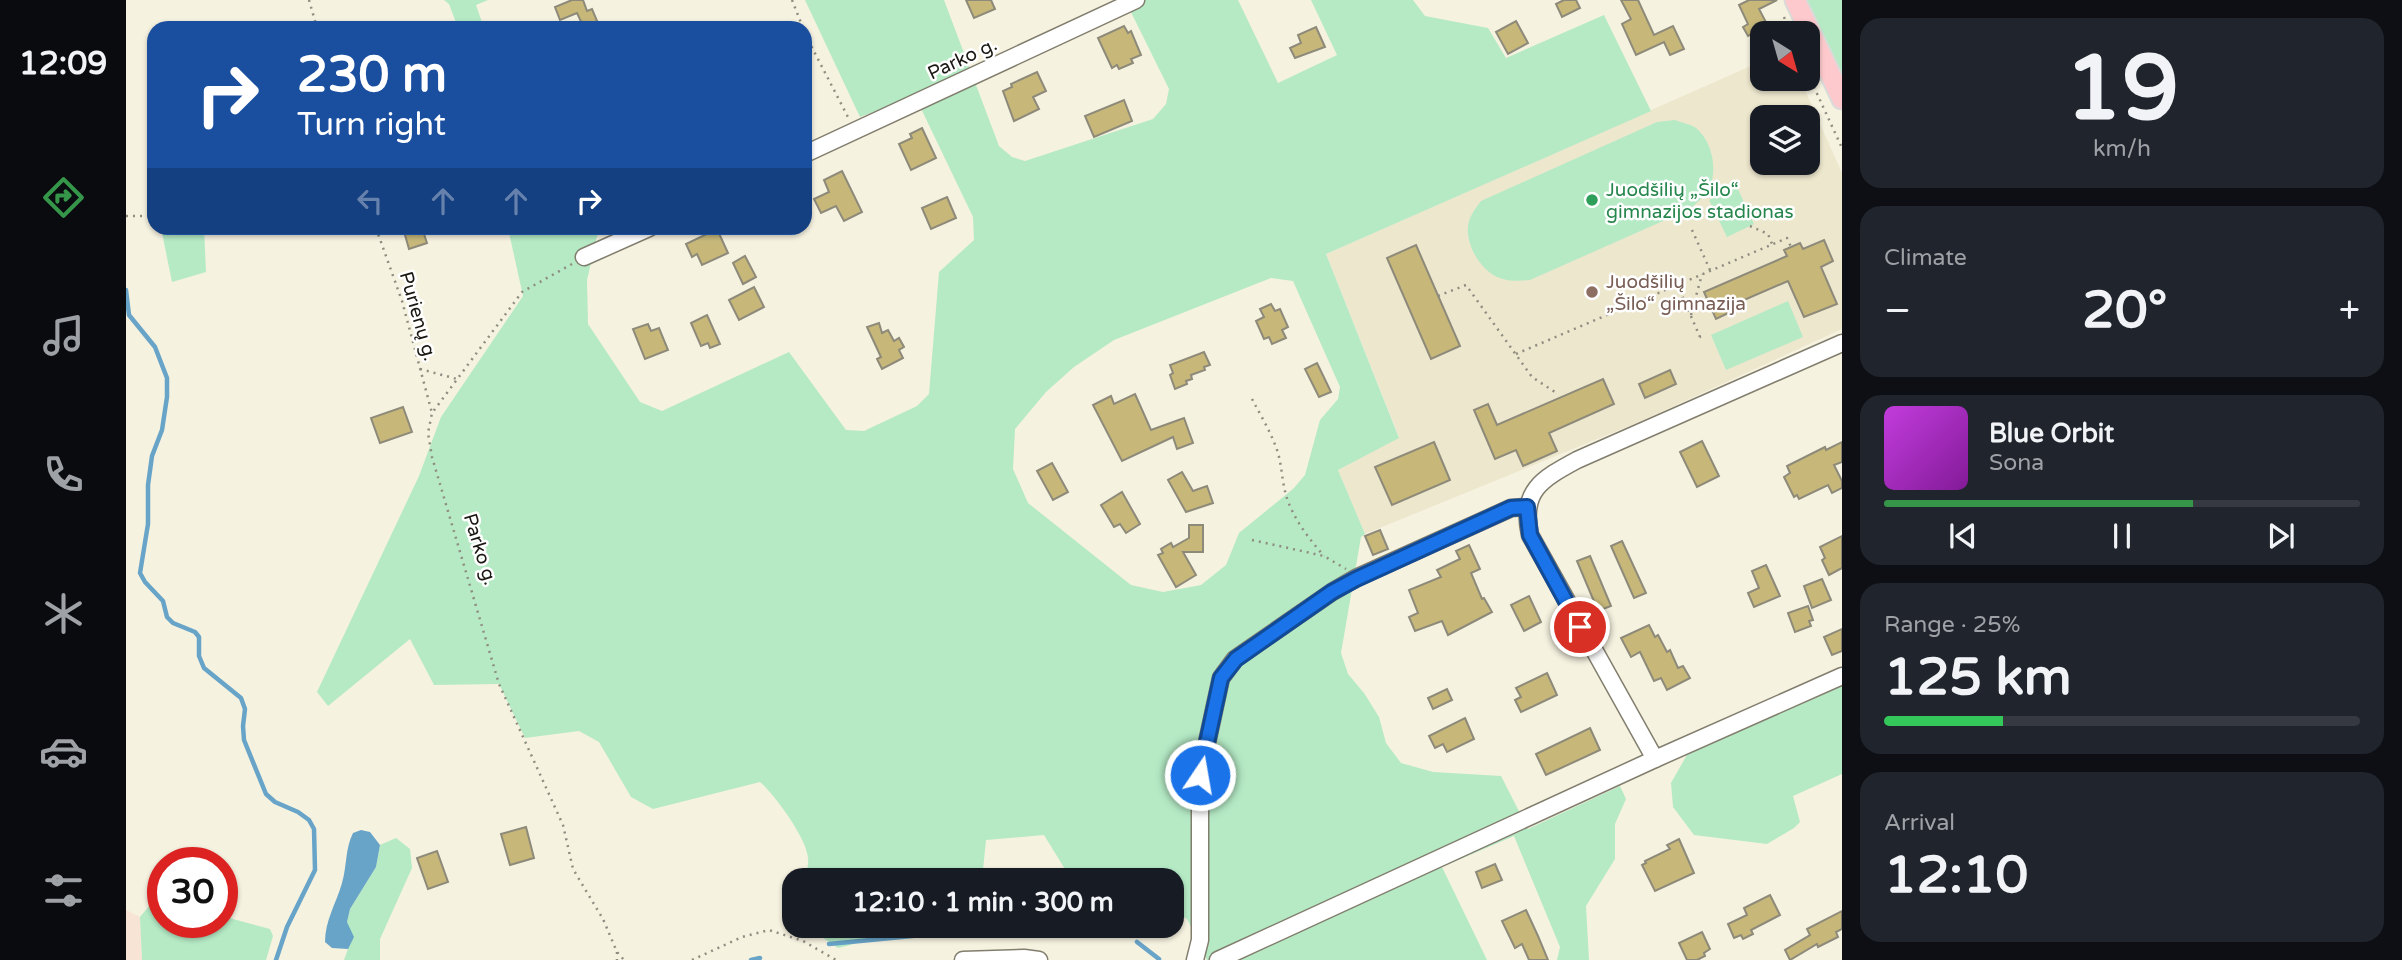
<!DOCTYPE html>
<html lang="en">
<head>
<meta charset="utf-8">
<style>
	body { margin:0; font-family:"Varela Round",sans-serif; background:#20242c; color:#f1f3f6; height:100vh; display:flex; flex-direction:column; font-size:26px; white-space:nowrap }
	* { box-sizing:border-box; margin:0 }
	p { font-size:23px; color:#9ea1a6 }
	.icon { flex:none; width:38px; height:38px; fill:none; stroke:currentColor; stroke-width:2; stroke-linecap:round; stroke-linejoin:round }
	.map { position:relative; flex:1; overflow:hidden }
	.details { display:flex; flex-direction:column; gap:18px; padding:18px; background:#0d0f14; width:560px }
	.details>* { flex:none }
	.banner { position:absolute; left:21px; top:21px; width:665px; height:214px; border-radius:21px; box-shadow:0 2px 5px #0004; background:#1a4fa0; color:#fff; overflow:hidden }
	.needle { width:46px; rotate:143deg }
	.buttons { position:absolute; left:1624px; top:21px; display:grid; gap:14px }
	.buttons a { display:grid; place-items:center; width:70px; height:70px; border-radius:14px; background:#171b24; box-shadow:0 2px 5px #0004; font-size:35px }
	.speed { position:absolute; left:21px; top:847px; display:flex; gap:14px; font-size:35px; font-weight:700; text-align:center }
	.speed>* { display:grid; place-content:center; width:91px; height:91px; border-radius:50%; background:#171b24; box-shadow:0 2px 5px #0004; line-height:1 }
	.speed .limit { border:10px solid #d22; background:#fff; color:#111 }
	.pin { position:absolute; display:grid; place-items:center; width:60px; height:60px; color:#fff; margin:-30px; border:4px solid #fff; border-radius:50%; box-shadow:0 2px 7px #0007 }
	.me { position:absolute; width:77px; margin:-38px; rotate:12deg; stroke-linejoin:round; filter:drop-shadow(0 0 5px #0008) }
	.turn { display:flex; align-items:center; gap:24px; height:147px; padding:0 35px; font-size:32px }
	.turn .icon { width:91px; height:91px; stroke-width:2.5 }
	.turn b { display:block; font-size:49px; line-height:60px }
	.lanes { display:flex; align-items:center; height:66px; padding:0 35px; background:#0003; justify-content:center; gap:35px; direction:ltr }
	.lanes .off { opacity:.35 }
	.big { font-size:52px; font-weight:700; line-height:1.1 }
	.details .widget { flex:1; display:flex; flex-direction:column; justify-content:center; gap:10px; min-width:0; padding:0 24px; border-radius:21px; background:#20242c }
	.details .dial { align-items:center; gap:0 }
	.dial b { font-size:91px; line-height:1 }
	.song { display:flex; align-items:center; gap:21px }
	.cover { width:84px; height:84px; border-radius:10px; background:linear-gradient(135deg,hsl(290 70% 55%),hsl(290 70% 35%)) }
	.played { height:7px; border-radius:4px; background:linear-gradient(90deg,#35964a 65%,#363941 65%) }
	.keys { display:flex; justify-content:space-around; direction:ltr }
	.heat { display:flex; justify-content:space-between; align-items:center; font-size:38px; direction:ltr }
	.charge { height:10px; border-radius:5px; background:linear-gradient(90deg,#34c759 25%,#363941 0) }
	.trip { position:absolute; left:656px; top:868px; width:402px; height:70px; border-radius:21px; background:#171b24; box-shadow:0 2px 5px #0004; font-weight:700; line-height:70px; text-align:center }
	main { display:flex; flex:1; min-height:0 }
	.menu { display:flex; flex-direction:column; width:126px; justify-content:space-around; align-items:center; background:#090b0e; color:#9ea1a6 }
	.menu .icon { width:49px; height:49px }
	.menu .selected { color:#35964a }
	.menu b { font-size:32px; color:#f1f3f6 }
	.map>svg:first-child { display:block }
	.industrial { fill:#f7e4d4 }
	.built { fill:#ede7ce; fill-rule:evenodd }
	.green { fill:#b5eac5; fill-rule:evenodd }
	.water { fill:#68a4c8 }
	.lines { fill:none; stroke-linecap:round; stroke-linejoin:round }
	.stream { stroke:#68a4c8; stroke-width:4.5 }
	.building { fill:#c7b87a; stroke:#8e8a7a; stroke-width:2 }
	.minor-casing { stroke:#827e6e; stroke-width:19 }
	.major-casing { stroke:#dadad9; stroke-width:23 }
	.path { stroke:#8f8c80; stroke-width:2.5; stroke-dasharray:2 5; stroke-linecap:butt }
	.minor { stroke:#fff; stroke-width:16 }
	.major { stroke:#fec9cc; stroke-width:19 }
	.route-casing { stroke:#114b97; stroke-width:18 }
	.route { stroke:#1a73e8; stroke-width:12 }
	.leisure-dot { fill:#2e9e5b; stroke:#fff; stroke-width:2.5 }
	.education-dot { fill:#8d6e63; stroke:#fff; stroke-width:2.5 }
	.labels { text-anchor:middle; stroke-width:5; stroke-linejoin:round; paint-order:stroke }
	.street-label { font-size:19px; fill:#1a1812; stroke:#fff }
	.leisure-label { font-size:19px; fill:#27864d; stroke:#fff; text-anchor:start }
	.education-label { font-size:19px; fill:#785e54; stroke:#fff; text-anchor:start }
</style>
</head>
<body>
<main>
<nav class="menu">
<b>12:09</b>
<svg class="icon selected" aria-label="directions" viewBox="0 0 24 24"><path d="M12 3l9 9-9 9-9-9zM9 14v-3h6M13 9l2 2-2 2"/></svg>
<svg class="icon" aria-label="music" viewBox="0 0 24 24"><path d="M9 18V5l10-2v13"/><circle cx="6" cy="18" r="3"/><circle cx="16" cy="16" r="3"/></svg>
<svg class="icon" aria-label="phone" viewBox="0 0 24 24"><path d="M5 4h4l2 5-3 2q2 4 5 5l2-3 5 2v4C11 20 4 13 5 4z"/></svg>
<svg class="icon" aria-label="climate" viewBox="0 0 24 24"><path d="M12 3v18M4 7l16 10M4 17L20 7"/></svg>
<svg class="icon" aria-label="car" viewBox="0 0 24 24"><path d="M5 17H2v-5l4-1 3-4h7l3 4 3 1v5h-3M9 17h6M6 11h13"/><circle cx="7" cy="17" r="2"/><circle cx="17" cy="17" r="2"/></svg>
<svg class="icon" aria-label="filters" viewBox="0 0 24 24"><path d="M4 7h16M4 17h16"/><circle cx="9" cy="7" r="2"/><circle cx="15" cy="17" r="2"/></svg>
</nav>
<div class="map">
<svg width="1716" height="960" viewBox="0 0 1716 960">
	<rect width="100%" height="100%" fill="#f6f2e0"/>
	<polygon class="industrial" points="0,910 14,917 16,960 0,960"/>
	<path class="built" d="M1636,61V79H1674L1716,173V329L1513,422L1239,534L1212,470L1273,437L1200,254ZM1636,117H1682V163H1636Z"/>
	<g class="green">
		<polygon points="318,0 362,0 350,5 358,28 332,28 323,4"/>
		<path d="M679,0H818L873,146L886,157L899,161L1027,119L1040,104L1043,89L999,0H1112L1152,83L1211,55L1185,0H1287L1299,16L1362,28L1380,58L1478,15L1525,111L1200,254L1273,438L1212,470L1239,534L1235,537L1215,653L1222,674L1238,693L1253,717L1260,743L1275,763L1307,772L1375,776L1402,829L1494,786L1500,799L1489,824V859L1460,906L1463,960H1431L1434,947L1388,836L1316,867L1361,960H1081L1061,919L1047,911L1046,880H984L942,874L918,835L860,840L856,880H677C680,873 683,866 682,858C681,839 649,795 634,782L527,809L505,797L473,742L453,731L399,738L373,684L308,685L284,639L202,706L191,692L293,476L315,417L397,296L382,228H473L461,280L462,324L514,402L536,411L663,352L720,430L738,431L791,406L803,394L813,272L848,240L847,217L789,96L734,117ZM1145,278L1167,281L1214,387L1212,399L1194,420L1179,475L1167,489L1113,533L1100,565L1075,585L1037,592L1005,585L902,503L887,469L889,429L920,392L948,367L988,340Z"/>
		<polygon points="1680,0 1716,0 1716,77"/>
		<path d="M1549,120C1556,123 1565,124 1570,128C1585,140 1591,166 1585,184C1581,194 1572,202 1564,209L1404,280C1393,281 1382,282 1371,277C1354,269 1340,245 1342,226C1343,217 1349,209 1355,201L1531,122Z"/>
		<polygon points="1611,187 1628,224 1601,237 1583,200"/>
		<polygon points="35,228 78,228 80,272 46,282"/>
		<polygon points="1662,301 1677,337 1600,370 1585,335"/>
		<polygon points="1716,686 1716,774 1667,796 1674,822 1668,828 1641,844 1568,835 1547,807 1545,783 1562,753"/>
		<polygon points="270,838 284,849 286,868 254,939 254,960 218,960 222,949 221,922 224,909 250,867 254,845"/>
		<polygon points="31,903 37,903 37,922 96,922 96,916 144,929 147,936 140,960 16,960 14,917 23,906"/>
		<polygon points="688,926 799,926 712,948 690,933"/>
	</g>
	<path class="water" d="M235,830L244,832L254,845L250,867L224,909L221,922L228,937L222,949L206,948L199,942C199,920 210,904 216,883C221,866 219,849 227,833Z"/>
	<g class="lines">
		<g class="stream">
			<polyline points="0,290 3,315 29,347 41,378 41,397 36,430 26,456 22,485 22,524 14,573 19,582 37,601 41,617 47,623 69,632 73,637 73,656 78,668 115,698 119,709 117,726 118,740 140,794 149,802 172,812 183,820 188,829 189,870 161,927 150,960"/>
			<polyline points="987,926 995,929"/>
			<polyline points="1011,942 1033,959"/>
			<polyline points="703,944 890,926"/>
			<polyline points="625,960 634,958"/>
		</g>
	</g>
	<g class="building">
		<polygon points="446,0 457,0 461,11 466,9 474,28 458,28 451,13 434,20 429,7"/>
		<polygon points="840,0 865,0 869,9 848,18"/>
		<polygon points="1438,0 1450,0 1454,8 1436,17 1430,4"/>
		<polygon points="1495,0 1512,0 1528,35 1547,26 1558,49 1544,55 1538,42 1510,55 1496,24 1505,19"/>
		<polygon points="1623,0 1651,0 1633,9 1642,26 1622,36 1617,27 1622,24 1613,5"/>
		<polygon points="1390,21 1402,43 1382,54 1370,32"/>
		<polygon points="998,26 1002,33 1005,31 1015,55 1005,59 1007,63 993,69 991,65 986,68 972,38"/>
		<polygon points="1190,27 1199,47 1169,58 1164,48 1175,43 1172,35"/>
		<polygon points="911,72 920,91 907,97 913,109 888,121 877,91 886,87 885,84"/>
		<polygon points="998,100 1006,121 968,137 959,116"/>
		<polygon points="796,128 810,158 785,170 773,144 786,138 784,134"/>
		<polygon points="716,171 736,212 718,221 710,206 695,213 688,199 703,192 698,180"/>
		<polygon points="821,197 830,218 805,229 796,208"/>
		<polygon points="277,228 296,228 301,243 283,249"/>
		<polygon points="591,229 602,253 576,265 571,254 566,257 560,244"/>
		<polygon points="1698,240 1707,261 1695,267 1711,304 1678,317 1662,281 1611,303 1613,308 1590,319 1578,292 1661,256 1658,250 1674,243 1677,249"/>
		<polygon points="1290,245 1334,346 1305,359 1261,258"/>
		<polygon points="619,256 630,277 617,284 607,263"/>
		<polygon points="628,287 638,307 613,320 603,300"/>
		<polygon points="1145,304 1149,311 1154,309 1162,327 1156,330 1160,338 1146,344 1143,337 1138,339 1130,321 1138,317 1134,309"/>
		<polygon points="581,315 594,344 584,348 582,343 575,346 565,323"/>
		<polygon points="753,323 756,333 762,330 768,341 773,338 778,347 773,350 777,358 756,369 751,359 755,357 741,327"/>
		<polygon points="522,324 525,331 533,328 542,350 519,359 507,329"/>
		<polygon points="1078,352 1084,365 1078,367 1079,370 1065,375 1066,379 1060,381 1061,384 1049,389 1044,375 1047,373 1044,365"/>
		<polygon points="1191,363 1205,392 1193,397 1179,369"/>
		<polygon points="1544,370 1550,384 1519,398 1513,384"/>
		<polygon points="1477,379 1488,404 1423,433 1431,451 1397,466 1390,450 1369,459 1348,410 1362,404 1371,425"/>
		<polygon points="1009,394 1025,430 1058,418 1067,443 1051,449 1047,437 996,461 967,405 985,396 988,404"/>
		<polygon points="277,407 286,432 254,443 245,418"/>
		<polygon points="1576,441 1593,476 1571,487 1554,452"/>
		<polygon points="1308,442 1324,480 1266,505 1249,467"/>
		<polygon points="1716,442 1716,462 1708,465 1716,481 1716,488 1706,493 1702,485 1673,499 1671,495 1668,497 1658,477 1664,473 1661,466 1699,447 1700,450"/>
		<polygon points="926,463 942,492 927,500 911,471"/>
		<polygon points="1056,472 1067,491 1081,486 1087,503 1060,512 1042,480"/>
		<polygon points="996,492 1014,524 1000,533 994,524 988,527 975,505"/>
		<polygon points="1063,525 1077,525 1077,552 1057,552 1070,575 1050,587 1032,555 1037,553 1035,549 1045,543 1047,547 1063,538"/>
		<polygon points="1254,530 1262,549 1247,555 1239,536"/>
		<polygon points="1716,536 1716,568 1703,575 1696,560 1699,558 1694,547"/>
		<polygon points="1496,541 1520,593 1508,598 1485,546"/>
		<polygon points="1343,545 1354,569 1345,573 1356,599 1358,598 1366,612 1322,635 1316,621 1289,631 1283,617 1292,613 1283,590 1315,577 1311,570 1334,559 1330,551"/>
		<polygon points="1464,556 1485,606 1472,611 1451,561"/>
		<polygon points="1640,565 1654,596 1628,607 1622,593 1633,588 1626,571"/>
		<polygon points="1696,579 1705,600 1686,608 1678,586"/>
		<polygon points="1403,596 1415,622 1398,631 1385,605"/>
		<polygon points="1682,606 1687,620 1683,621 1685,626 1669,632 1662,613"/>
		<polygon points="1523,625 1529,637 1532,635 1541,652 1544,650 1552,668 1557,666 1564,678 1541,690 1535,678 1528,681 1514,652 1505,657 1495,638"/>
		<polygon points="1716,629 1716,651 1706,655 1698,637"/>
		<polygon points="1421,673 1431,695 1395,712 1389,700 1395,697 1390,688"/>
		<polygon points="1321,689 1326,700 1307,709 1302,698"/>
		<polygon points="1339,718 1348,739 1321,752 1317,744 1309,748 1303,736"/>
		<polygon points="1464,728 1474,750 1420,775 1410,754"/>
		<polygon points="400,827 408,858 384,865 375,834"/>
		<polygon points="1553,839 1568,873 1529,891 1516,865 1520,863 1519,861 1544,849 1541,845"/>
		<polygon points="311,851 322,882 302,889 291,858"/>
		<polygon points="1369,864 1376,880 1356,888 1350,872"/>
		<polygon points="1644,895 1654,915 1625,930 1627,934 1617,939 1615,935 1608,938 1602,924 1621,915 1618,908"/>
		<polygon points="1400,910 1412,936 1422,960 1403,960 1396,944 1389,948 1376,921"/>
		<polygon points="1716,911 1716,929 1710,932 1712,937 1692,947 1691,944 1664,960 1659,950 1684,935 1681,929"/>
		<polygon points="1576,932 1584,949 1578,953 1579,956 1571,960 1561,960 1553,943"/>
	</g>
	<g class="lines">
		<defs>
			<g id="minor">
				<polyline points="679,154 1010,0"/>
				<polyline points="458,257 523,228"/>
				<path d="M1529,759L1404,535C1394,491 1416,479 1451,460L1716,343"/>
				<polyline points="837,960 898,958 913,960"/>
				<polyline points="1069,960 1074,940 1074,775 1095,678 1109,659 1206,592 1230,578 1385,508 1401,507"/>
				<polyline points="1092,960 1529,759 1716,676"/>
			</g>
			<polyline id="major" points="1669,0 1716,99"/>
		</defs>
		<use href="#minor" class="minor-casing"/>
		<use href="#major" class="major-casing"/>
		<g class="path">
			<polyline points="183,0 191,28"/>
			<polyline points="666,0 677,28"/>
			<polyline points="1658,17 1664,33"/>
			<polyline points="679,34 723,119"/>
			<polyline points="1682,74 1716,148"/>
			<polyline points="0,216 28,216"/>
			<polyline points="1624,226 1642,234 1646,244"/>
			<polyline points="250,228 276,301 306,413"/>
			<polyline points="1566,230 1584,270"/>
			<polyline points="446,264 396,292 306,413 302,433 306,457 373,684 437,825 447,869 477,919 491,952 498,960"/>
			<polyline points="1551,284 1574,337 1571,338"/>
			<polyline points="1312,296 1340,285 1406,377 1432,394"/>
			<polyline points="1565,315 1576,274"/>
			<polyline points="1390,354 1661,238 1665,247"/>
			<polyline points="294,369 331,379"/>
			<path d="M1126,399C1135,416 1146,434 1152,453C1157,471 1156,489 1164,506C1172,525 1185,541 1198,556"/>
			<polyline points="1126,540 1198,556 1220,569"/>
			<polyline points="491,952 491,960"/>
			<polyline points="566,960 616,937 643,930 677,941 710,960"/>
		</g>
		<use href="#minor" class="minor"/>
		<use href="#major" class="major"/>
	</g>
	<g class="lines">
		<defs>
			<polyline id="route" points="1074,775 1095,678 1110,659 1206,592 1230,579 1385,508 1401,507 1404,535 1454,627"/>
		</defs>
		<use href="#route" class="route-casing"/>
		<use href="#route" class="route"/>
	</g>
	<circle class="leisure-dot" cx="1466" cy="200" r="7"/>
	<circle class="education-dot" cx="1466" cy="292" r="7"/>
	<g class="labels">
		<g class="street-label">
			<text transform="translate(836 58) rotate(-25)" y="7">Parko g.</text>
			<text transform="translate(293 316) rotate(74)" y="7">Purienų g.</text>
			<text transform="translate(355 549) rotate(73)" y="7">Parko g.</text>
		</g>
		<g class="leisure-label">
			<text x="1480" y="196">Juodšilių „Šilo“<tspan x="1480" dy="22">gimnazijos stadionas</tspan></text>
		</g>
		<g class="education-label">
			<text x="1480" y="288">Juodšilių<tspan x="1480" dy="22">„Šilo“ gimnazija</tspan></text>
		</g>
	</g>
</svg>
<div class="buttons">
<a><svg class="needle" viewBox="-14 -14 28 28"><path d="M0-13l5 13h-10z" fill="#e53935"/><path d="M0 13l5-13h-10z" fill="#9ea1a6"/></svg></a>
<a><svg class="icon" aria-label="layers" viewBox="0 0 24 24"><path d="M12 4l9 5-9 5-9-5zM3 14l9 5 9-5"/></svg></a>
</div>
<div class="speed"><div class="limit">30</div></div>
<div class="pin" style="left:1454px;top:627px;background:#d93025"><svg class="icon" aria-label="arrive" viewBox="0 0 24 24"><path d="M6 21V4h12l-3 4 3 4H6"/></svg></div>
<svg class="me" style="left:1074px;top:775px" viewBox="-20 -20 40 40"><circle r="17" fill="#1a73e8" stroke="#fff" stroke-width="3"/><path d="M0-11L8 9 0 5-8 9z" fill="#fff"/></svg>
<div class="trip">12:10 · 1 min · 300 m</div>
<div class="banner">
<div class="turn"><svg class="icon" aria-label="right" viewBox="0 0 24 24"><path d="M7 20v-9h11M14 6l5 5-5 5"/></svg><div><b>230 m</b>Turn right</div></div>
<div class="lanes"><svg class="icon off" aria-label="left" viewBox="0 0 24 24"><path d="M17 20v-9H6M10 6l-5 5 5 5"/></svg><svg class="icon off" aria-label="ahead" viewBox="0 0 24 24"><path d="M12 20V5M6 11l6-6 6 6"/></svg><svg class="icon off" aria-label="ahead" viewBox="0 0 24 24"><path d="M12 20V5M6 11l6-6 6 6"/></svg><svg class="icon" aria-label="right" viewBox="0 0 24 24"><path d="M7 20v-9h11M14 6l5 5-5 5"/></svg></div>
</div>
</div>
<section class="details">
<div class="widget dial"><b>19</b><p>km/h</p></div>
<div class="widget"><p>Climate</p>
<div class="heat"><a>−</a><b class="big">20°</b><a>+</a></div>
</div>
<div class="widget">
<div class="song"><i class="cover"></i><div><b>Blue Orbit</b><p>Sona</p></div></div>
<div class="played"></div>
<div class="keys"><svg class="icon" aria-label="previous" viewBox="0 0 24 24"><path d="M18 5L8 12l10 7zM5 5v14"/></svg><svg class="icon" aria-label="pause" viewBox="0 0 24 24"><path d="M8 5v14M16 5v14"/></svg><svg class="icon" aria-label="next" viewBox="0 0 24 24"><path d="M6 5l10 7-10 7zM19 5v14"/></svg></div>
</div>
<div class="widget"><p>Range · 25%</p><b class="big">125 km</b><div class="charge"></div></div>
<div class="widget"><p>Arrival</p><b class="big">12:10</b></div>
</section>
</main>
</body>
</html>
